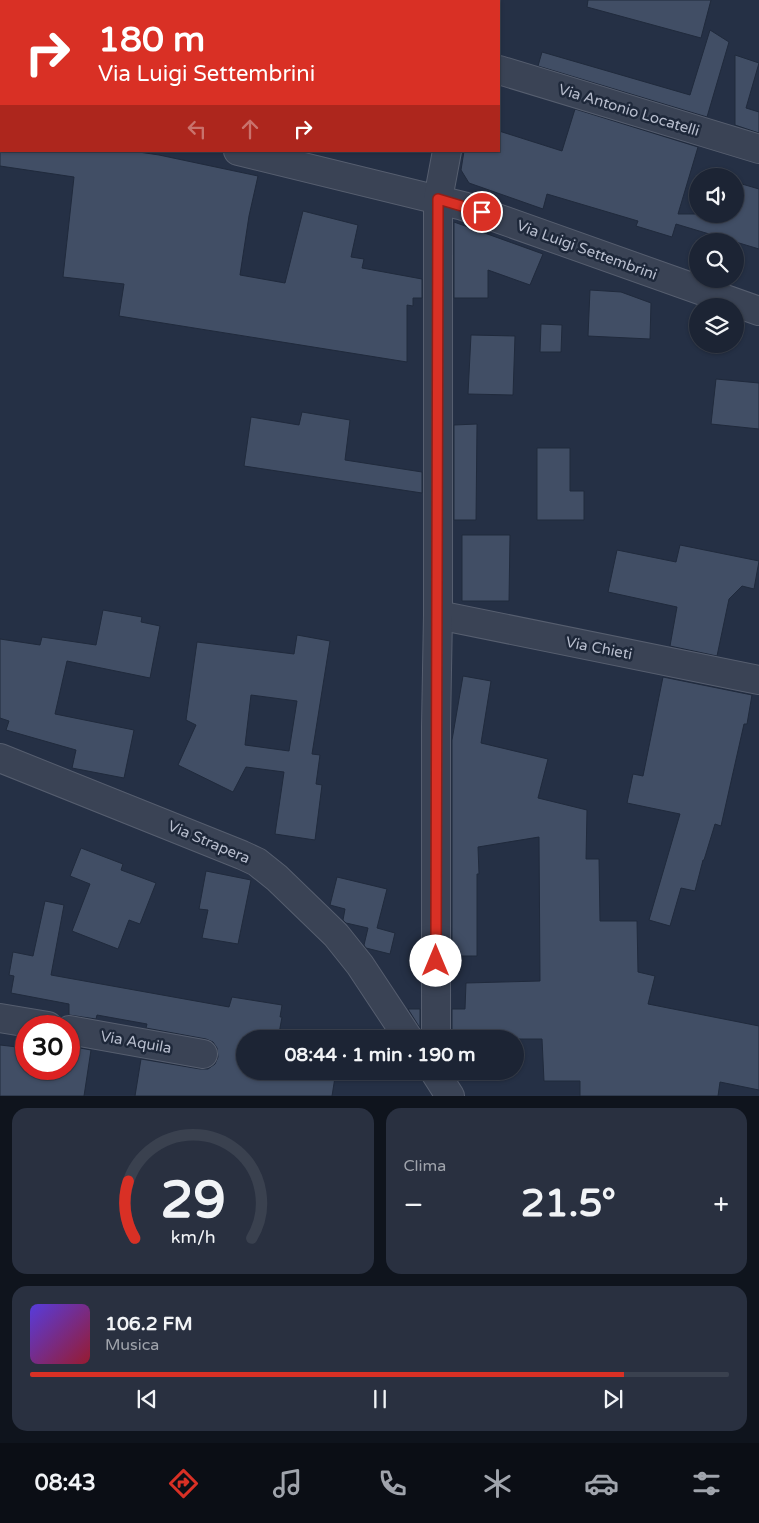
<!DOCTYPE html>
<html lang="it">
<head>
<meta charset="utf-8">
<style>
	body { margin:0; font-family:"Varela Round",sans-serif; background:#293040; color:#f1f3f6; height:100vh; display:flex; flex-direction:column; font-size:19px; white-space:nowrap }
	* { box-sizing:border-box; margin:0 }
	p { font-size:16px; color:#a0a4ac }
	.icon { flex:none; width:28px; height:28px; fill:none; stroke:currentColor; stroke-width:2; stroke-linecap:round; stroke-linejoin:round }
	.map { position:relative; height:1096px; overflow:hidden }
	.panel { display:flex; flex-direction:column; gap:12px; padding:12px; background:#0f141d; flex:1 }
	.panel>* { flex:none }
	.top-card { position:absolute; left:0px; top:0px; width:500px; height:152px; box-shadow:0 1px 4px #0004,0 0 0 1px #3a414f; background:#d93025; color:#fff; overflow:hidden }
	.fabs { position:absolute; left:689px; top:168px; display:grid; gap:10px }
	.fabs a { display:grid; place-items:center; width:55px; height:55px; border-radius:50%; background:#1c2434; box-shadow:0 1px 4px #0004,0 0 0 1px #3a414f; font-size:25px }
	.speed { position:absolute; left:15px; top:1015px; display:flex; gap:10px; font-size:25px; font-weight:700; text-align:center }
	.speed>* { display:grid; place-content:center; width:65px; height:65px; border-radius:50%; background:#1c2434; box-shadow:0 1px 4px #0004,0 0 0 1px #3a414f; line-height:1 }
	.speed .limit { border:8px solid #d22; background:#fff; color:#111 }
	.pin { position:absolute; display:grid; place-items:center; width:42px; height:42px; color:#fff; margin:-21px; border:2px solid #fff; border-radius:50%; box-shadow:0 1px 5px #0007 }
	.me { position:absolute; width:55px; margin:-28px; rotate:0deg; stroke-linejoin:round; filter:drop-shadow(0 0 4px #0008) }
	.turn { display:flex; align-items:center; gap:18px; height:105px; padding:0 15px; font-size:22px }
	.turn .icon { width:65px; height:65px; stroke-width:2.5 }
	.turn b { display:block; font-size:35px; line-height:42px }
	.lanes { display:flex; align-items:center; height:48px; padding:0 15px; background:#0003; justify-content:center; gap:25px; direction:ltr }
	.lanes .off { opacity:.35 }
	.big { font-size:38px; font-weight:700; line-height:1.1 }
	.panel .widget { flex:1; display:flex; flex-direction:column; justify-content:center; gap:8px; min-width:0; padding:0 18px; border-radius:15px; background:#293040 }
	.panel .dial { align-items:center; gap:0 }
	.dial svg { height:130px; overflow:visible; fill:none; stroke:#3a414f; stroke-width:7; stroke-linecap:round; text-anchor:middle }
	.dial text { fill:#f1f3f6; stroke:none }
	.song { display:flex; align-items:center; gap:15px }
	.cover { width:60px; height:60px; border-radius:8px; background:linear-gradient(135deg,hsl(250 70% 55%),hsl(350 70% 35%)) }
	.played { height:5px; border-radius:2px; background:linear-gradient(90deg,#d93025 85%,#3a414f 85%) }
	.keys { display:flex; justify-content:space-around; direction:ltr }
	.heat { display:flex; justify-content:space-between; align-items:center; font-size:28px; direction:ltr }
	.panel .tiles { flex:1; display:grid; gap:12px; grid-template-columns:1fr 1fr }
	.widget:last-child { grid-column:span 2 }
	.trip { position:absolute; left:236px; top:1030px; width:288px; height:50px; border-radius:25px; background:#1c2434; box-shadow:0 1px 4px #0004,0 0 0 1px #3a414f; font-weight:700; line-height:50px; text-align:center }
	.tabs { display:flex; height:80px; justify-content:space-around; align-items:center; background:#0b0e15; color:#a0a4ac }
	.tabs .icon { width:35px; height:35px }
	.tabs .on { color:#d93025 }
	.tabs b { font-size:22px; color:#f1f3f6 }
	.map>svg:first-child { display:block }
	.building { fill:#414e65; stroke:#202a3c; fill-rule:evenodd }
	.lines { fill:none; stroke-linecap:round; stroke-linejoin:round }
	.minor-casing { stroke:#565e6f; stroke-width:30 }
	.minor { stroke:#3a4355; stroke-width:28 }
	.route-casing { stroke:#8d1f18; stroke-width:12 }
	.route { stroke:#d93025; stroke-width:9 }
	.labels { text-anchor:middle; stroke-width:5; stroke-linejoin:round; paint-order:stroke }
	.street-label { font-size:15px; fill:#b8bece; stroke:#1e283a }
</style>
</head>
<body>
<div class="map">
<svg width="759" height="1096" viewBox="0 0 759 1096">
	<rect width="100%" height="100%" fill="#253045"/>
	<g class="building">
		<polygon points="588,0 711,0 701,38 587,7"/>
		<polygon points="710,30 729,42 707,117 538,66 542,52 690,95"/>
		<polygon points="735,55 759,63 746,108 759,112 759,133 735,125"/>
		<polygon points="575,109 698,147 678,214 735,214 735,182 759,189 759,249 676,224 672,237 636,226 638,221 547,194 543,209 469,183 461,170 464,151 499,151 499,131 562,151"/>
		<polygon points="0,151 132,151 159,155 258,176 249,216 240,275 285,283 303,211 358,225 351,257 364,259 362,268 422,279 422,298 413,298 413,306 407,305 407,362 119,316 124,284 63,277 74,177 0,166"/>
		<polygon points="454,222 543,254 530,285 488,270 488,298 454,298"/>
		<polygon points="590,290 621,292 651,303 650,339 588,336"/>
		<polygon points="541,324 562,325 561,352 540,352"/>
		<polygon points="471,335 515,336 513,395 468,394"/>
		<polygon points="716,379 759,383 759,429 711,424"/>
		<polygon points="302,412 350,420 345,460 422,472 422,493 244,466 251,417 299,425"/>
		<polygon points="477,424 476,520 454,520 454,425"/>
		<polygon points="537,448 570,448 570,491 584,491 584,520 537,520"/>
		<polygon points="462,535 510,535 509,601 462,601"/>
		<polygon points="680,545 759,561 754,589 742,586 729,599 717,656 670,646 677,607 608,592 617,550 676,562"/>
		<polygon points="103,610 142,617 141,622 160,626 150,678 67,661 55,714 134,730 124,778 72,768 76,750 6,730 9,721 0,718 0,639 40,645 42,637 96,645"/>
		<path d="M297,635L330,641L312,754L320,755L316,784L322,785L315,840L275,834L284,772L246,767L233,792L178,765L196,725L186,720L197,642L294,654ZM251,695L297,701L289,751L245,745Z"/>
		<polygon points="463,676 491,681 481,743 548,759 538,798 587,810 586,859 599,859 600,921 637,921 638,972 655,976 648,1004 759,1026 759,1090 720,1082 718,1096 580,1096 580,1081 544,1081 542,1039 452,1039 452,1009 465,1009 466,983 540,981 539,837 478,847 479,874 477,874 477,956 452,956 452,740"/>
		<polygon points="663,677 752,695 747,724 744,724 721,826 715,824 704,860 703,860 695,891 681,888 670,926 649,920 680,814 627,803 633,774 643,776"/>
		<polygon points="81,848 123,864 121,870 156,883 140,924 129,920 118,949 72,931 90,884 70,876"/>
		<polygon points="206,871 251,880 238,944 202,938 208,910 199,909"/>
		<polygon points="337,877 387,889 377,928 395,933 390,954 366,948 364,945 368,928 346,923 343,920 345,909 330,905"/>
		<polygon points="45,901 64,905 51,975 229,1007 232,997 282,1005 280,1017 282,1017 278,1039 245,1039 245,1071 336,1071 332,1096 135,1096 141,1059 200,1069 208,1069 215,1064 218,1057 217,1048 213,1042 206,1039 146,1028 147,1024 97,1015 96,1019 69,1015 69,1004 11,993 14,976 9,975 13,952 33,956"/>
		<polygon points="408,1009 420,1009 420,1028"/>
		<polygon points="0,1045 26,1048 26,1069 69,1069 69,1046 91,1050 84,1096 0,1096"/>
		<polygon points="453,1071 492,1071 492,1079 458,1079"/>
	</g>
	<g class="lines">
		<defs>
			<g id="minor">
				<polyline points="477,1 477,0"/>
				<polyline points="499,70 759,149"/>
				<polyline points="0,109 1,110"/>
				<polyline points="238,151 463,206 759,311"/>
				<polyline points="438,615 759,680"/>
				<polyline points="0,758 242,855 257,862 277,878 336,935 360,965 409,1039"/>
				<polyline points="0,1018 48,1026"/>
				<polyline points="69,1030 203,1054"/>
				<polyline points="436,1039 436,726 438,615 438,199 447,151"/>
				<polyline points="434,1071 450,1096"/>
			</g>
		</defs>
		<use href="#minor" class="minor-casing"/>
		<use href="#minor" class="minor"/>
	</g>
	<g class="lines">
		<defs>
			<polyline id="route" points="436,961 438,199 482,212"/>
		</defs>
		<use href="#route" class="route-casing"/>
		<use href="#route" class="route"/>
	</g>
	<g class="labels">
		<g class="street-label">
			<text transform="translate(629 110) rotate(17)" y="5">Via Antonio Locatelli</text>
			<text transform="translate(587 250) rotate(20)" y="5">Via Luigi Settembrini</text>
			<text transform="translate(599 648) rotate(11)" y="5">Via Chieti</text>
			<text transform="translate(209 842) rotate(23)" y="5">Via Strapera</text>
			<text transform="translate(136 1042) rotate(10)" y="5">Via Aquila</text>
		</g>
	</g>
</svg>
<div class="fabs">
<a><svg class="icon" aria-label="sound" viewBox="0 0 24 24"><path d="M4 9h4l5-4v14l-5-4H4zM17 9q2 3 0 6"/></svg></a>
<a><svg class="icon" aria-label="search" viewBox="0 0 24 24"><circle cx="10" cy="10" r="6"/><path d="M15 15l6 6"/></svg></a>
<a><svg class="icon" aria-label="layers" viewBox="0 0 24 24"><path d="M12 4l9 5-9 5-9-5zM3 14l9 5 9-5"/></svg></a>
</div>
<div class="speed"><div class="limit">30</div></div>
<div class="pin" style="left:482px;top:212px;background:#d93025"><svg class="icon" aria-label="arrive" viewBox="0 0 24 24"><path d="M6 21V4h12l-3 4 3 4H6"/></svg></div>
<svg class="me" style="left:436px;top:961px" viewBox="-20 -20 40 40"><circle r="19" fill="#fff"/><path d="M0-13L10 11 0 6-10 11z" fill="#d93025"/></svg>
<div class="trip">08:44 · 1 min · 190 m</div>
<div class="top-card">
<div class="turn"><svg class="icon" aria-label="right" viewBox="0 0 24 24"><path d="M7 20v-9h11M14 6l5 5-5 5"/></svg><div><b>180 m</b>Via Luigi Settembrini</div></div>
<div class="lanes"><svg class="icon off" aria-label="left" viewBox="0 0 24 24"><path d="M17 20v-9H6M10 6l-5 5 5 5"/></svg><svg class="icon off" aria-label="ahead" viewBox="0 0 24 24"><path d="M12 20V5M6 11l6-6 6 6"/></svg><svg class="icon" aria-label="right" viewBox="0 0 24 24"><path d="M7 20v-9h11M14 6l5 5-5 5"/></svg></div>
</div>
</div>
<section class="panel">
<div class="tiles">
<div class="widget dial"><svg viewBox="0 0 100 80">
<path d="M14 69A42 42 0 1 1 86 69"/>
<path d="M14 69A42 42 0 0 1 10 34" stroke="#d93025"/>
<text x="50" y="56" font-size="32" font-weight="700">29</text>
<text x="50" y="72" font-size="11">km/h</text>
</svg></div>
<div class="widget"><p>Clima</p>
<div class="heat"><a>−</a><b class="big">21.5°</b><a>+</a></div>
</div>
<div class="widget">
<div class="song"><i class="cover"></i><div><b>106.2 FM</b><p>Musica</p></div></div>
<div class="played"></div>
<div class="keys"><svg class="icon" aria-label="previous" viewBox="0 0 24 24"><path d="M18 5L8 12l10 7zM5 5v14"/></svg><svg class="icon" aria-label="pause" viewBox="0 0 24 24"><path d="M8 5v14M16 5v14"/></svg><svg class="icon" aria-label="next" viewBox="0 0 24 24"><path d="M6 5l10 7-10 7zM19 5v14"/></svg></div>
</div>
</div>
</section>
<nav class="tabs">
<b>08:43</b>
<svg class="icon on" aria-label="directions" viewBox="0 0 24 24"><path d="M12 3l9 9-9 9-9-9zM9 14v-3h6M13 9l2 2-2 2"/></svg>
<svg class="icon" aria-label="music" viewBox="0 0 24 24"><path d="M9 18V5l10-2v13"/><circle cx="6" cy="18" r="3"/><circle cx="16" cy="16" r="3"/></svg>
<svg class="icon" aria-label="phone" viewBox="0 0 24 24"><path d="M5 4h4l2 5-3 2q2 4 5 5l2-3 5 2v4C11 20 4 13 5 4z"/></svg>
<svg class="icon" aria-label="climate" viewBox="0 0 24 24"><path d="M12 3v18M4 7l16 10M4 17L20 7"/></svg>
<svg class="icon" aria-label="car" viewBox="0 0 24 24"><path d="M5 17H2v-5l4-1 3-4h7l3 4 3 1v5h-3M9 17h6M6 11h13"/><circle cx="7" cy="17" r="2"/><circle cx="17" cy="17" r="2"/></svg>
<svg class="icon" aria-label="filters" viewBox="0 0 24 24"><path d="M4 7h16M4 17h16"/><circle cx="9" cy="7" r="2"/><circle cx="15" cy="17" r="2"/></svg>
</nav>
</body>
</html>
